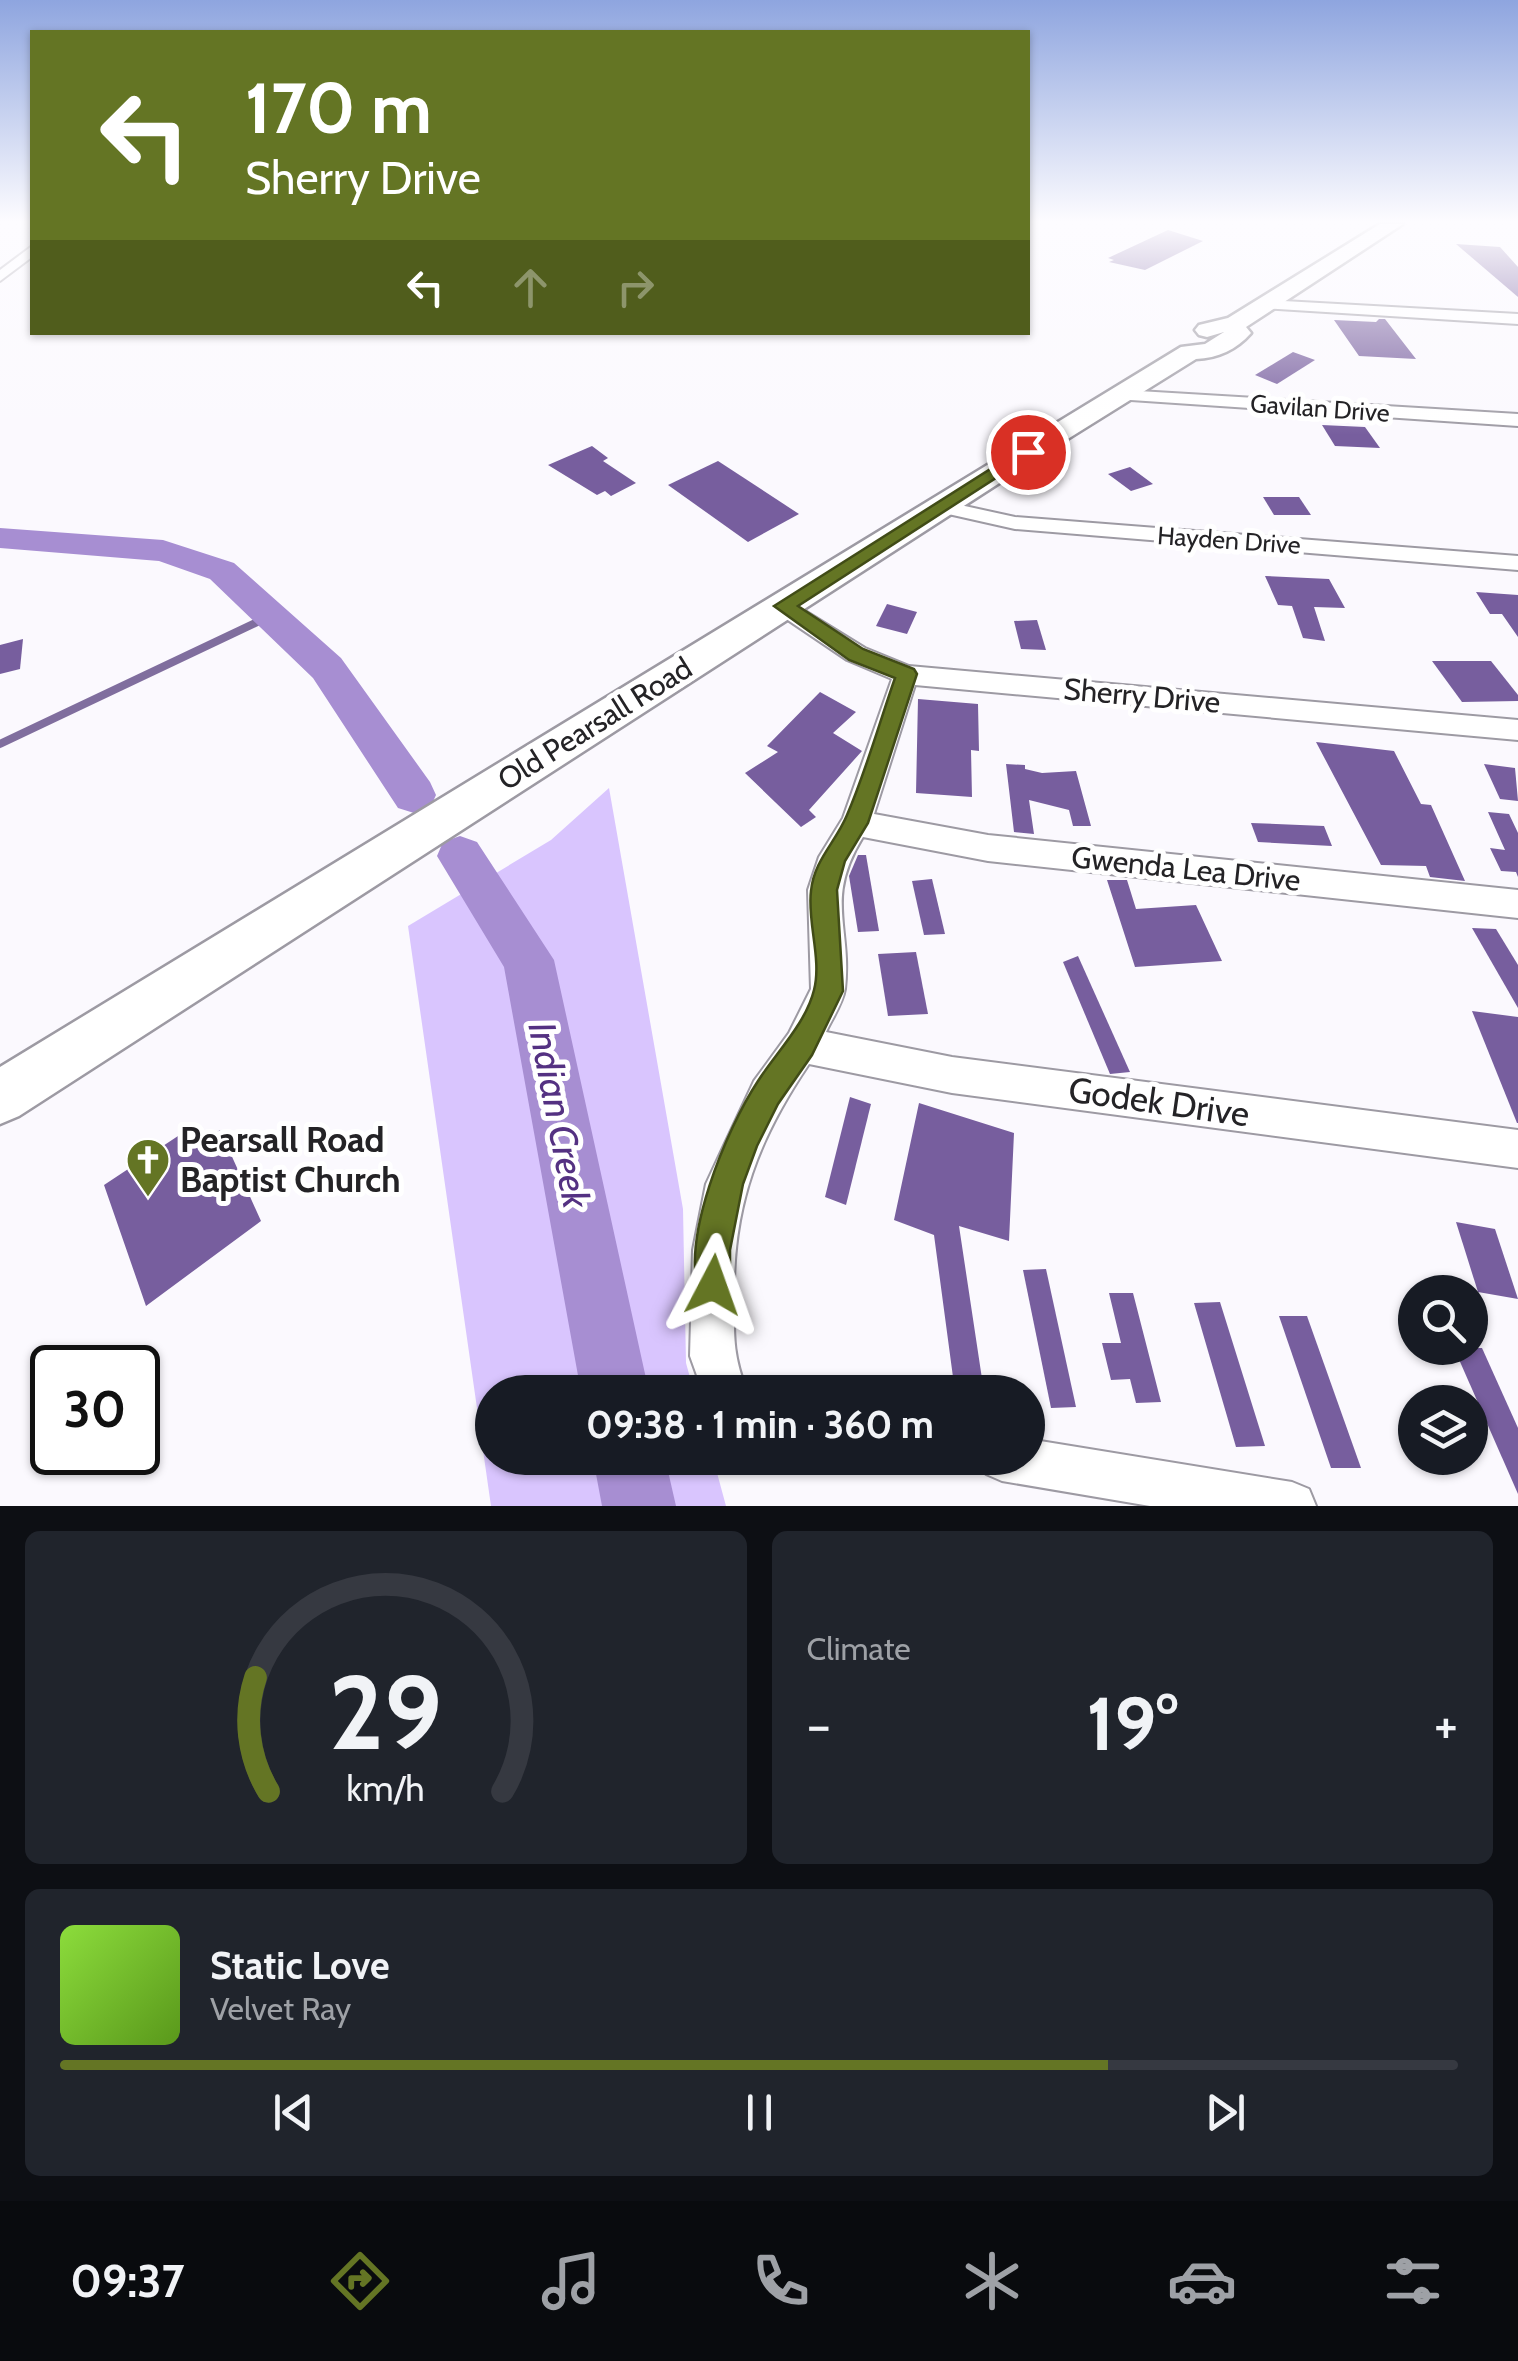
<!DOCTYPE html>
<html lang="en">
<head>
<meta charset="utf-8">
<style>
	body { margin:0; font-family:Cabin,sans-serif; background:#20242c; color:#f1f3f6; height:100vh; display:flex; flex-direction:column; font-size:38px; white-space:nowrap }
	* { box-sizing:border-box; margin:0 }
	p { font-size:32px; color:#9ea1a6 }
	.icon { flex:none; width:55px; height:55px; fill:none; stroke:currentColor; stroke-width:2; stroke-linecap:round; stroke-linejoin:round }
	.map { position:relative; height:1506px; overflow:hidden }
	.panel { display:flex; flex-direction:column; gap:25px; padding:25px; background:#0d0f14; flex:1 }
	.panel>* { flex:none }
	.hud { position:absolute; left:30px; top:30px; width:1000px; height:305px; border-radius:0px; box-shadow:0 2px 8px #0004; background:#647524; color:#fff; overflow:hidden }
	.buttons { position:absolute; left:1398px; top:1275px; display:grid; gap:20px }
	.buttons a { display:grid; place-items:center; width:90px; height:90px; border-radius:50%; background:#171b24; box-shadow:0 2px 8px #0004; font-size:50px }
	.speed { position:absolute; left:30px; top:1345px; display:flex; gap:20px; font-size:50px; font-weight:700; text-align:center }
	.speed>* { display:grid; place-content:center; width:130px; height:130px; border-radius:50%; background:#171b24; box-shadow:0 2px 8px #0004; line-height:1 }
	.speed .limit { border:5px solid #111; border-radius:15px; background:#fff; color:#111 }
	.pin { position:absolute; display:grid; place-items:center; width:85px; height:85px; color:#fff; margin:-42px; border:5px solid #fff; border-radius:50%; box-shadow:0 2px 10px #0007 }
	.me { position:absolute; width:110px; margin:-55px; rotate:4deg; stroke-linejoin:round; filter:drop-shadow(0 0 8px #0008) }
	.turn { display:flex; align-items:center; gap:35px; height:210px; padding:0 50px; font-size:45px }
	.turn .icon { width:130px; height:130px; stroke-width:2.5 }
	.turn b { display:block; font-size:70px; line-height:85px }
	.lanes { display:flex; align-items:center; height:95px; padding:0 50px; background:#0003; justify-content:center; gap:50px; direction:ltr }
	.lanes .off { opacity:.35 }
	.big { font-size:75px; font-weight:700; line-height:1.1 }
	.panel .card { flex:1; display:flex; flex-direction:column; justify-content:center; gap:15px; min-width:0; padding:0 35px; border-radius:15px; background:#20242c }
	.panel .dial { align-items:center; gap:0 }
	.dial svg { height:260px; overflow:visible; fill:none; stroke:#363941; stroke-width:7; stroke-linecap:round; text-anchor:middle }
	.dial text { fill:#f1f3f6; stroke:none }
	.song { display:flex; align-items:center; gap:30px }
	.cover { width:120px; height:120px; border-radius:15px; background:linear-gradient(135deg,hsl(90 70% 55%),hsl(90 70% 35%)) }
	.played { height:10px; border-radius:5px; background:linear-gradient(90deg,#647524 75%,#363941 75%) }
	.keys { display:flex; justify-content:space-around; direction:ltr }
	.heat { display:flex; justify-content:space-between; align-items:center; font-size:55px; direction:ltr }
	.panel .tiles { flex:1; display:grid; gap:25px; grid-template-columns:1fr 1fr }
	.card:last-child { grid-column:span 2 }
	.trip { position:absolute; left:475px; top:1375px; width:570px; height:100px; border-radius:50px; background:#171b24; box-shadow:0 2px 8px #0004; font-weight:700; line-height:100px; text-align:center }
	.tab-bar { display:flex; height:160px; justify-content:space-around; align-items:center; background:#090b0e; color:#9ea1a6 }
	.tab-bar .icon { width:70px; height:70px }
	.tab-bar .on { color:#647524 }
	.tab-bar b { font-size:45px; color:#f1f3f6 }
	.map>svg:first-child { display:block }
	.green { fill:#d9c5fe }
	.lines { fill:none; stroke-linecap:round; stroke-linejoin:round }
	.stream { stroke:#806e9e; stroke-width:8 }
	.river { fill:#a78ed2; fill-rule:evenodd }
	.building { fill:#775e9e }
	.minor-casing { stroke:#9d9aa3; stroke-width:4 }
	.secondary-casing { stroke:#9d9aa3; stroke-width:5 }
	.minor { fill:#fff; fill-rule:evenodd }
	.secondary { fill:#fff; fill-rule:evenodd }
	.route { fill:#647524; stroke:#414c17; stroke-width:2.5 }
	.labels { text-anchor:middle; stroke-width:10; stroke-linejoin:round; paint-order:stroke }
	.far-street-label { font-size:25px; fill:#242326; stroke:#fff }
	.street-label { font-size:30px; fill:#242326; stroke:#fff }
	.near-street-label { font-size:35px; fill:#242326; stroke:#fff }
	.near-poi-label { font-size:35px; font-weight:bold; fill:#242326; stroke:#fff; text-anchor:start }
	.near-water-label { font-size:38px; font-style:italic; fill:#543182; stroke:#fff }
</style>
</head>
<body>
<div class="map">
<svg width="1518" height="1506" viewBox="0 0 1518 1506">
	<rect width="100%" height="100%" fill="#fbf9fe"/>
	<polygon class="green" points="609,788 683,1209 686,1363 694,1392 492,1392 492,1458 713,1458 726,1506 491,1506 408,926 551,840"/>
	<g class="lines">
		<polyline class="stream" points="0,744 270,616"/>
		<g class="river">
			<polygon points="0,528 163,540 234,563 341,658 430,782 436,795 430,808 414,813 398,808 313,678 210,579 159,561 0,548"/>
			<polygon points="460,836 477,842 554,960 649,1392 581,1392 504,967 437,856 443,842"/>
			<polygon points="593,1458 665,1458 676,1506 602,1506"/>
		</g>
	</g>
	<g class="building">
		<polygon points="1168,230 1203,241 1145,270 1109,262 1114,260 1108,258"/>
		<polygon points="1456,244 1500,247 1518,267 1518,297"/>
		<polygon points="1379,319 1385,319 1416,359 1359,356 1334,320 1376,322"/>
		<polygon points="1293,352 1315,360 1277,384 1255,375"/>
		<polygon points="1322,425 1365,427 1380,448 1335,446"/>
		<polygon points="592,446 608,458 603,461 636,483 611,496 605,491 597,495 548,465"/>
		<polygon points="718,461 799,514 748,542 668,485"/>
		<polygon points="1130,467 1153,484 1131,491 1108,474"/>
		<polygon points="1263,497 1299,497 1311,515 1274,515"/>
		<polygon points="1265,576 1329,579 1345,608 1314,607 1325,641 1303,638 1292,606 1278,605"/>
		<polygon points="1476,592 1518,595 1518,637 1502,614 1490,614"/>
		<polygon points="887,604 917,612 907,634 876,626"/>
		<polygon points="1037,620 1046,650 1021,649 1014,621"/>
		<polygon points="23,639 20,669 0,674 0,645"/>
		<polygon points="1432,661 1491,661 1518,695 1518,701 1462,702"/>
		<polygon points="820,692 856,712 833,733 862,751 809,810 816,817 801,827 745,773 778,752 767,746"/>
		<polygon points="918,699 978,704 979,751 971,750 972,797 916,793"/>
		<polygon points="1316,742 1394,751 1421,804 1431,805 1465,881 1430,877 1426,866 1381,865"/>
		<polygon points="1006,764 1025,765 1025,769 1042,773 1076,771 1091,826 1073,826 1069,810 1029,800 1034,834 1014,832"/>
		<polygon points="1484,764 1515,768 1518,801 1500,799"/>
		<polygon points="1488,812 1509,814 1518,833 1518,877 1516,872 1501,871 1490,848 1505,850"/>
		<polygon points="1251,823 1324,826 1332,846 1258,842"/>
		<polygon points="858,855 866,855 879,931 858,932 849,876"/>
		<polygon points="932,879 945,934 924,935 912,881"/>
		<polygon points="1107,880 1127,880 1136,909 1196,905 1222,961 1135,967"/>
		<polygon points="1472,928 1496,929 1518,965 1518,1008"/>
		<polygon points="916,952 928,1014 888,1016 878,954"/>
		<polygon points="1078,956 1130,1072 1110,1074 1063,962"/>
		<polygon points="1472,1011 1518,1017 1518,1123 1517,1123"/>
		<polygon points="850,1097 871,1104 846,1205 825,1197"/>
		<polygon points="919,1103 1014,1133 1009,1241 959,1226 984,1392 955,1392 934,1235 894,1220"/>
		<polygon points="220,1130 261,1221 146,1306 104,1185 178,1136 185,1153"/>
		<polygon points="1456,1222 1495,1229 1518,1299 1478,1292"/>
		<polygon points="1046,1269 1076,1407 1051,1408 1023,1270"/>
		<polygon points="1109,1293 1133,1293 1161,1402 1136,1403 1130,1379 1111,1380 1102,1343 1121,1343"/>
		<polygon points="1220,1302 1265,1446 1236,1447 1194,1303"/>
		<polygon points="1279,1316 1307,1316 1361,1468 1331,1468"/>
		<polygon points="1454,1348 1482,1348 1518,1428 1518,1494"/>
	</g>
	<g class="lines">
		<defs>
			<g id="minor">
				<polygon points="32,246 32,257 0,281 0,270"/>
				<polygon points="1266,300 1518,314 1518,324 1261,308 1261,302"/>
				<polygon points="1122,390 1518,414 1518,426 1116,399 1113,395"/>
				<polygon points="942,501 1015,517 1518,556 1518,570 1015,529 935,511 932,507"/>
				<path d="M784,598L865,648L909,666L1518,720V740L915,685L874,814L988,835L1518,890V918L988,861L863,837C824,900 852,926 845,989C843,1003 832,1019 826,1032L952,1057L1518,1130V1168L952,1093L809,1064C759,1138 733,1204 734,1294C734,1336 732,1352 747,1392H703L690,1356L693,1250L706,1184L754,1081L789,1033L811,989L808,890L819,857L843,818L892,679L847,660L776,612L772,606L776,600Z"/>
				<polygon points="1028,1439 1292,1482 1309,1489 1316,1506 1150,1506 1002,1481 986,1474 979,1458 1028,1458"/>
			</g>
			<path id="secondary" d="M1380,224H1403L1246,327L1251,333C1236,350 1218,358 1196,359L1066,440L19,1116L0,1124V1067L1181,347L1205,344L1224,332L1207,337L1199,335L1195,330L1199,325L1228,318Z"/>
		</defs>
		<use href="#minor" class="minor-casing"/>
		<use href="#secondary" class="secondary-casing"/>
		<use href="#minor" class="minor"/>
		<use href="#secondary" class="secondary"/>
	</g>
	<linearGradient id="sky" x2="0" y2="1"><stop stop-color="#8ea5df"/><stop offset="0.51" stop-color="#fdfcff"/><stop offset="1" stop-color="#fdfcff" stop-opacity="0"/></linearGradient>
	<rect width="1518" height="435" fill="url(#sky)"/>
	<path class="route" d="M1022,449L1036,452L798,606L863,649L914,669L917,674L868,823L845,861L837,890L843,991L812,1055L778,1104L757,1146L743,1184L730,1250V1285L725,1297L713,1303L701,1297C678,1243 727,1128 758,1081C776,1053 806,1023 814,990C822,959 807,922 811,891C814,860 836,842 847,815C866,771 879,724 895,678L849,660L774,606Z"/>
	<defs>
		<symbol id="church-pin" viewBox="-11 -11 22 30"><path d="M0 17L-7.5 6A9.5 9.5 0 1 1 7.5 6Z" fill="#647524" stroke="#fff"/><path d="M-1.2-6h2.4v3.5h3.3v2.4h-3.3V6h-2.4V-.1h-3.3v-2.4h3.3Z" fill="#fff"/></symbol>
	</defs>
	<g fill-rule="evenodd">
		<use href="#church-pin" x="123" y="1135" width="50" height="68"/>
	</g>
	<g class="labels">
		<g class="far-street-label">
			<text transform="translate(1320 408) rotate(4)" y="9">Gavilan Drive</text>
			<text transform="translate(1229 540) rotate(4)" y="9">Hayden Drive</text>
		</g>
		<g class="street-label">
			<text transform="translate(1142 696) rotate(5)" y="10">Sherry Drive</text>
			<text transform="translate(595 724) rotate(-32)" y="10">Old Pearsall Road</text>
			<text transform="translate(1186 869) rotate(6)" y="10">Gwenda Lea Drive</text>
		</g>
		<g class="near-street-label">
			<text transform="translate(1159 1102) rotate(8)" y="12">Godek Drive</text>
		</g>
		<g class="near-poi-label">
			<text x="180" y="1152">Pearsall Road<tspan x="180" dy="40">Baptist Church</tspan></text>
		</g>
		<g class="near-water-label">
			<text transform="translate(559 1115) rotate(79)" y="13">Indian Creek</text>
		</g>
	</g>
</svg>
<div class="buttons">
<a><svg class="icon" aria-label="search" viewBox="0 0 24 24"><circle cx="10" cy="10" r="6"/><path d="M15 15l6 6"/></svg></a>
<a><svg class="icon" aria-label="layers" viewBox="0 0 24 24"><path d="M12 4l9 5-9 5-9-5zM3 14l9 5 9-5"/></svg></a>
</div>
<div class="speed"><div class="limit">30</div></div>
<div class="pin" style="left:1028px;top:452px;background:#d93025"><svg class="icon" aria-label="arrive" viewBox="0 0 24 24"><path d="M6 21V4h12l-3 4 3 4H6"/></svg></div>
<svg class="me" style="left:713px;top:1285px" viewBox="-20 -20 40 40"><path d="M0-17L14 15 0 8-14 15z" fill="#647524" stroke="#fff" stroke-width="4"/></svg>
<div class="trip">09:38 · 1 min · 360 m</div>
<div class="hud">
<div class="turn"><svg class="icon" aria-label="left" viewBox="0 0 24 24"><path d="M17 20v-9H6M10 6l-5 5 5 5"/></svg><div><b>170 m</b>Sherry Drive</div></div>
<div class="lanes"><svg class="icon" aria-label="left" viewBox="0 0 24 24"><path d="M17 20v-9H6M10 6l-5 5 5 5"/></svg><svg class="icon off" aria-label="ahead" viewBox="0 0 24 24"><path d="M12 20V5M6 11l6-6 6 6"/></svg><svg class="icon off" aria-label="right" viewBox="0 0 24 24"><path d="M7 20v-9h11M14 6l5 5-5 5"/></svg></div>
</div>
</div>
<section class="panel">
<div class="tiles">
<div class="card dial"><svg viewBox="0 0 100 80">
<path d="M14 69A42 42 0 1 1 86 69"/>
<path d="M14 69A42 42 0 0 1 10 34" stroke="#647524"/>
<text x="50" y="56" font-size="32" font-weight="700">29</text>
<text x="50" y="72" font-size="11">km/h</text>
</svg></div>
<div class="card"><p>Climate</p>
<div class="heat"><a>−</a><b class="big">19°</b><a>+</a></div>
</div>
<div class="card">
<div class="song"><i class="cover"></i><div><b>Static Love</b><p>Velvet Ray</p></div></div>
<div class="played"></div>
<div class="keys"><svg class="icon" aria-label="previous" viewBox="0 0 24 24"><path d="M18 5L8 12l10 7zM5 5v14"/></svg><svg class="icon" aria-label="pause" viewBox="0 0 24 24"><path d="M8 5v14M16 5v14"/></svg><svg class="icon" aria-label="next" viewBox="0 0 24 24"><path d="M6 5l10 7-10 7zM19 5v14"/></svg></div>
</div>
</div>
</section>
<nav class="tab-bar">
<b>09:37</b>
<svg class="icon on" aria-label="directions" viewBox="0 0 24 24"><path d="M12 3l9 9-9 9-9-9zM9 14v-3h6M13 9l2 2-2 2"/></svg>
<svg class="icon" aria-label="music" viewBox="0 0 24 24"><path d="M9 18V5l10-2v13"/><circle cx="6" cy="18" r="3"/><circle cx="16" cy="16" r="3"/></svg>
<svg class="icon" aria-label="phone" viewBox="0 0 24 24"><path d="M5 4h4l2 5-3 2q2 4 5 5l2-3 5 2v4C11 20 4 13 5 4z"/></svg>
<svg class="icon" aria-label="climate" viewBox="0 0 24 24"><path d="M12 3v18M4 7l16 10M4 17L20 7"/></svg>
<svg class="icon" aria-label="car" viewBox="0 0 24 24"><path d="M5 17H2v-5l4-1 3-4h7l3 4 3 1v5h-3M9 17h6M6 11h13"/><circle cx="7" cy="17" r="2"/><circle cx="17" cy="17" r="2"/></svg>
<svg class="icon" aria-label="filters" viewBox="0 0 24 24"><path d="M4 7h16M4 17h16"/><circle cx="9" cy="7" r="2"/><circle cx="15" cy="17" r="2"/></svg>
</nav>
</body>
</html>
